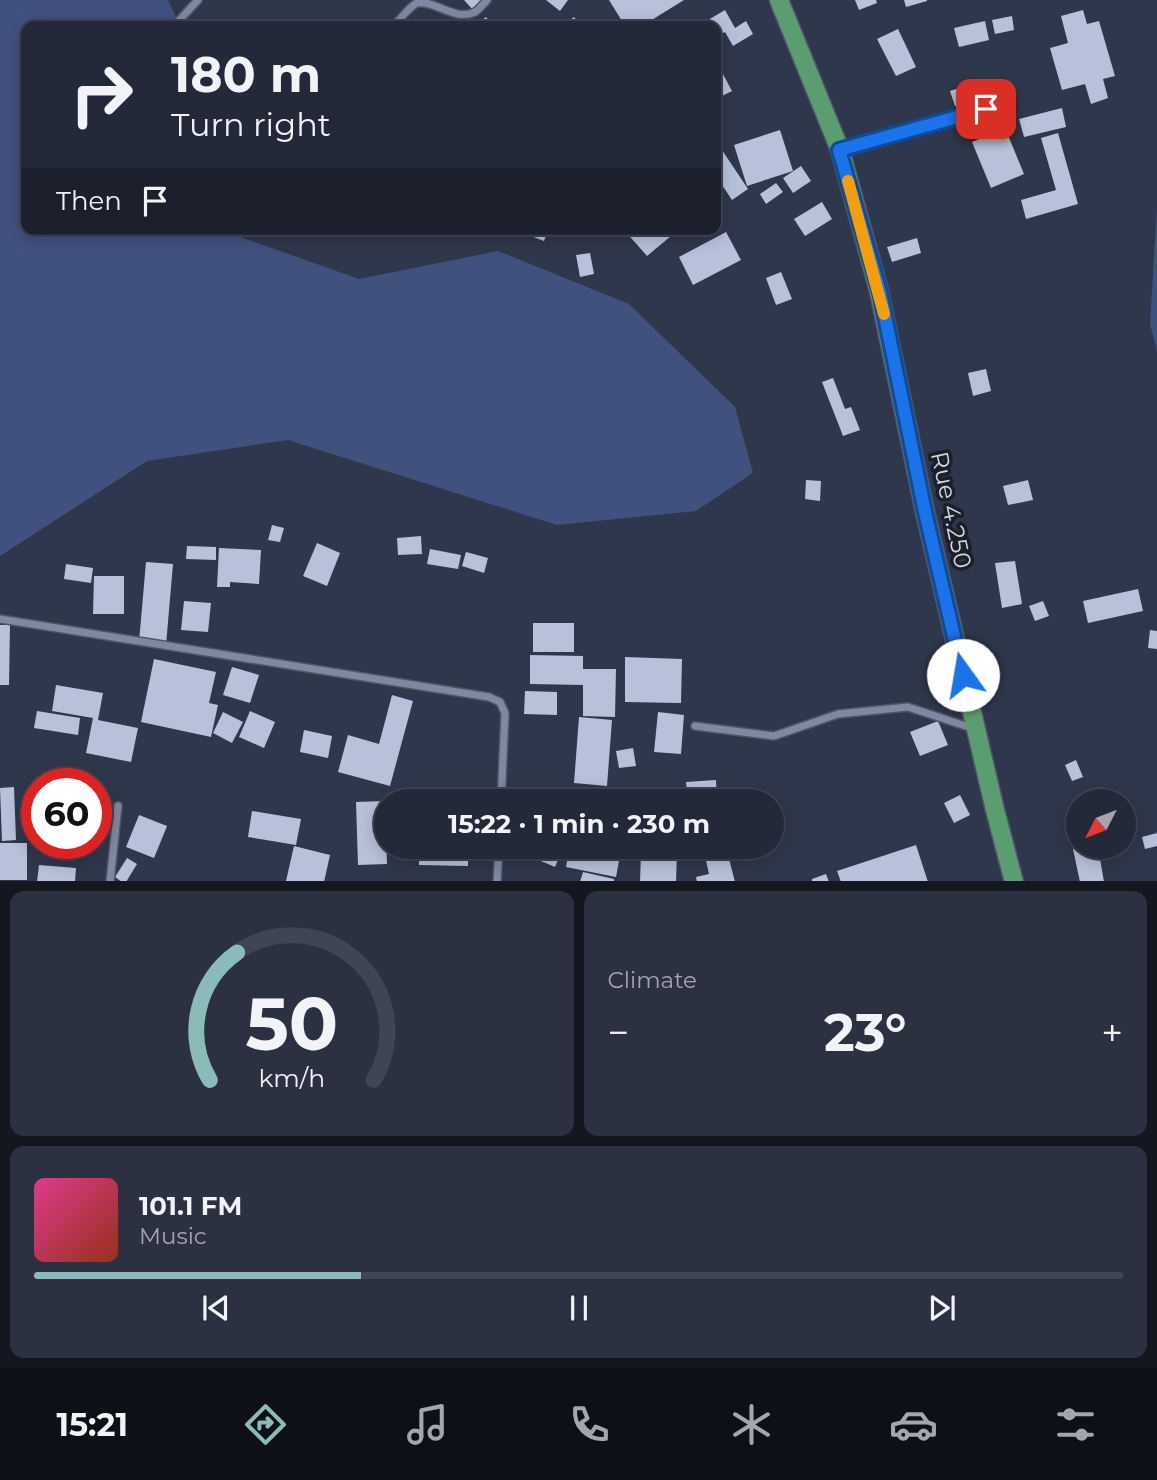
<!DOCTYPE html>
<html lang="en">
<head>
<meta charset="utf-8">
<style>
	body { margin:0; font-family:Montserrat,sans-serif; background:#2b3141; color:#f1f3f6; height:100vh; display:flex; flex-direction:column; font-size:26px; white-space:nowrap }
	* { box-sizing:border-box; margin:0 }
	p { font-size:23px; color:#a3a6ae }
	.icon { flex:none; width:38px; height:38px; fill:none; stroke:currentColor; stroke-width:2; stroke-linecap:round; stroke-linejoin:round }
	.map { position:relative; height:881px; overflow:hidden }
	.side { display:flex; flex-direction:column; gap:10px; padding:10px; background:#13171f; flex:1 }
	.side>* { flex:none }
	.guide { position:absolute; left:21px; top:21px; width:700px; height:214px; border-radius:14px; box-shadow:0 4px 18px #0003,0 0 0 2px #404553; background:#232939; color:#f1f3f6; overflow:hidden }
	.needle { width:46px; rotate:228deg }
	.fabs { position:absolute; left:1066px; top:789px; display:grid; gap:14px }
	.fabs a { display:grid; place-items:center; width:70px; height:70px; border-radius:50%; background:#232939; box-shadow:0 4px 18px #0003,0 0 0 2px #404553; font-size:35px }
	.speed { position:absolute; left:21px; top:768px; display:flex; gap:14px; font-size:35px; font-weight:700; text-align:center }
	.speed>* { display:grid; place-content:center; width:91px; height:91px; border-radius:50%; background:#232939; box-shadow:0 4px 18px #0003,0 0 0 2px #404553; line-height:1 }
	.speed .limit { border:10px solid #d22; background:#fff; color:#111 }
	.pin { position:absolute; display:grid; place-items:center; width:60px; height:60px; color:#fff; margin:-30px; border-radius:14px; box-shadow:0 4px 10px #0006 }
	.me { position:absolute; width:77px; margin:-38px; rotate:347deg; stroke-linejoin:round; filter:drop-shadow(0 0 5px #0008) }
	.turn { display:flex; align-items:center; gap:24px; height:147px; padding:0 35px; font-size:32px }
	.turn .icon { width:91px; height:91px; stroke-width:2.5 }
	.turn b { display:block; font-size:49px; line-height:60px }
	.then { display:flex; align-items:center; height:66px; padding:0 35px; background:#0003; gap:14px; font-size:26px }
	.big { font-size:52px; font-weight:700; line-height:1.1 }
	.side .card { flex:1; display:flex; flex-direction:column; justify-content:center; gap:10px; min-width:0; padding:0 24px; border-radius:14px; background:#2b3141 }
	.side .dial { align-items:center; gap:0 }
	.dial svg { height:182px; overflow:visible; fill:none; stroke:#404553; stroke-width:7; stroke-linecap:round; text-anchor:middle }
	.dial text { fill:#f1f3f6; stroke:none }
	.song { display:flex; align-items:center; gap:21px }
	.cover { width:84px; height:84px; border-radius:10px; background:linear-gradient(135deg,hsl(330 70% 55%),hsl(10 70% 35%)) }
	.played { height:7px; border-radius:4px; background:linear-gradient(90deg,#8bbbb9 30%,#404553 30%) }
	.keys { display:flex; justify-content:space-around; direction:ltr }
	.heat { display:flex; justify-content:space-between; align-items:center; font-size:38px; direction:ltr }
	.side .tiles { flex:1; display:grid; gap:10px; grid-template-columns:1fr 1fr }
	.card:last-child { grid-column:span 2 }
	.trip { position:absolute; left:374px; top:789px; width:410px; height:70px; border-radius:35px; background:#232939; box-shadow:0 4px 18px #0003,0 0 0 2px #404553; font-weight:700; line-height:70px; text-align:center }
	.menu { display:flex; height:112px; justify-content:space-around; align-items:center; background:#0e1017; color:#a3a6ae }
	.menu .icon { width:49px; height:49px }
	.menu .active { color:#8bbbb9 }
	.menu b { font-size:32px; color:#f1f3f6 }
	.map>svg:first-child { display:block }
	.green { fill:#41517d }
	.building { fill:#b7c1da }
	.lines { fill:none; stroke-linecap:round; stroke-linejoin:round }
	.street-casing { stroke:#4e5566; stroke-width:10 }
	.primary-casing { stroke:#4e5566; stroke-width:21 }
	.street { stroke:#7f88a0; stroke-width:7 }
	.primary { stroke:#5a9e6f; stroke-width:18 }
	.route-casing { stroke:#114b97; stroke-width:18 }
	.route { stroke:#1a73e8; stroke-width:12 }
	.slow { stroke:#f59e0b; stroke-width:12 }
	.labels { text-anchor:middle; stroke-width:7; stroke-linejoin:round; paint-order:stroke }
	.street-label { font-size:24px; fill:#d0d5e2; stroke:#1b1f28 }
</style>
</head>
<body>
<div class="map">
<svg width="1157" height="882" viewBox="0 0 1157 882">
	<rect width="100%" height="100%" fill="#2f374c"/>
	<g class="green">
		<polygon points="0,0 168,0 180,26 26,26 26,229 218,229 359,279 498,251 629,304 735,407 753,473 696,511 557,525 288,440 147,461 0,556"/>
		<polygon points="1157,207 1157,351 1150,324"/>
	</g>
	<g class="building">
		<polygon points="464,0 484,0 473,10"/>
		<polygon points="546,0 568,0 560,11"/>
		<polygon points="609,0 684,0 642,26 625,26"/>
		<polygon points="855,0 876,0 877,3 859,10"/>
		<polygon points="904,0 927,0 927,1 906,7"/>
		<polygon points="725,10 735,28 746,21 753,34 733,46 725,32 716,37 716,26 704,26 703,23"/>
		<polygon points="1083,10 1087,24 1099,21 1115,76 1103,79 1108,98 1091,104 1085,84 1062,90 1050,48 1068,43 1061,16"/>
		<polygon points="1012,16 1014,30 995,34 992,20"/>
		<polygon points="486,17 493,26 475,26"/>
		<polygon points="574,17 581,26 563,26"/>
		<polygon points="985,21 989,40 959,47 954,28"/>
		<polygon points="898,29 916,67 896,76 877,39"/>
		<polygon points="716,61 732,91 716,99"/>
		<polygon points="969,85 974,100 955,106 950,91"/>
		<polygon points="1062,108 1066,127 1024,137 1019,119"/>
		<polygon points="1005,128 1024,174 991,188 972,142"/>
		<polygon points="780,130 793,171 747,186 734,145"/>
		<polygon points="1058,133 1078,204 1026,219 1021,200 1056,190 1041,138"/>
		<polygon points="722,150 748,189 732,200 716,176 716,154"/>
		<polygon points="801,166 811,181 793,193 783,178"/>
		<polygon points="776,183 783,192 766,204 760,194"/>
		<polygon points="822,202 832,219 805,236 794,219"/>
		<polygon points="524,229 548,229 544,241 523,233"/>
		<polygon points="627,229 665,229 671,236 647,256 625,231"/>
		<polygon points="726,232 741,260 693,285 679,257"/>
		<polygon points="917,238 921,253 892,262 887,247"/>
		<polygon points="590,253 594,274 580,277 576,255"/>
		<polygon points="781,272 792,299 776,305 766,278"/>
		<polygon points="986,369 991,391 973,396 968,373"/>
		<polygon points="833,378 845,409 851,407 860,430 843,436 822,382"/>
		<polygon points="806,480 821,481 820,501 805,499"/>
		<polygon points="1028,480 1033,500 1008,505 1003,486"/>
		<polygon points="272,525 284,528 280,542 268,540"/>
		<polygon points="421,536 422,554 398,555 397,538"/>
		<polygon points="317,543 340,553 327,586 303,576"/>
		<polygon points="187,546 216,547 216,560 186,559"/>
		<polygon points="219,548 261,550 259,584 230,582 230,587 217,587"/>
		<polygon points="430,549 461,555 458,569 427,564"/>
		<polygon points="466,552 488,558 484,573 462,566"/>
		<polygon points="1015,561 1022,604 1002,608 995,563"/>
		<polygon points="146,562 173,564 166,645 139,642"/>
		<polygon points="66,564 93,568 91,583 64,579"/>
		<polygon points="94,576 124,576 124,614 93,614"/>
		<polygon points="1138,589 1143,611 1088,623 1083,601"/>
		<polygon points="184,601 211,603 208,632 181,630"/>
		<polygon points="1043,601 1049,616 1035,621 1029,606"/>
		<rect x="533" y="623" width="41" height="29"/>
		<polygon points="0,625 10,625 9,685 0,685"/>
		<polygon points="1150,630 1157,631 1157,649 1148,648"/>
		<polygon points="530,655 583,656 583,669 616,669 615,717 583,716 583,685 530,684"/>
		<polygon points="625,657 682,659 681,703 625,702"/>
		<polygon points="154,659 216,672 209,703 218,705 211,737 141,722"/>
		<polygon points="232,667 259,675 250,703 223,695"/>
		<polygon points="56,685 103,693 98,720 138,728 131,762 86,753 93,718 52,711"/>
		<polygon points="525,691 557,692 557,715 524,714"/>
		<polygon points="392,695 413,701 390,786 338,772 348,735 379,744"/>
		<polygon points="37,711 80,718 78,735 34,728"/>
		<polygon points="250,711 275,722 264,748 239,737"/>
		<polygon points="223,712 243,722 232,743 213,733"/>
		<polygon points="658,712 684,715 681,754 654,752"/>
		<polygon points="579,717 612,720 607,786 574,783"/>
		<polygon points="938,721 948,745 920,756 910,732"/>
		<polygon points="304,730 332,736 328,758 300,752"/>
		<polygon points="633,748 636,766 619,768 616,751"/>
		<polygon points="1076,760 1083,777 1072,781 1065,765"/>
		<polygon points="716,780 717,802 688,802 686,782"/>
		<polygon points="14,787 16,840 2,841 0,788"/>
		<polygon points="960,795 970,815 954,823 944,803"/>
		<polygon points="385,801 387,864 358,865 356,802"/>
		<polygon points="252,811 301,819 296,845 248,837"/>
		<polygon points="139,815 167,826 154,858 126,847"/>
		<polygon points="1157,833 1157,846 1145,849 1142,837"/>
		<rect x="0" y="843" width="27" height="37"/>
		<polygon points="916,845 928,882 841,882 837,871"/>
		<polygon points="294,846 330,855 324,882 286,881"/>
		<polygon points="419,847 468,847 468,866 419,865"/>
		<polygon points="525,847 542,847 560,855 555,867 522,853"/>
		<polygon points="586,847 621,847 621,853 585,849"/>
		<polygon points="1084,847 1098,847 1104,882 1080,882 1073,849"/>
		<polygon points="569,850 619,861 616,877 566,867"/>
		<polygon points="727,851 735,882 697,882 696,877 709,874 705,856"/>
		<polygon points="641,852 677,853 676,882 640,882"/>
		<polygon points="127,858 137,864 126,882 122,882 115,877"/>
		<polygon points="39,865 76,868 75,882 37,882"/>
		<polygon points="583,872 614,879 614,882 580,882"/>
		<polygon points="826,874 829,882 812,882 812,879"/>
	</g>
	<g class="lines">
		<defs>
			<g id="street">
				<polyline points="174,26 198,0"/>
				<path d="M393,26C401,19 408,8 417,3C436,0 455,22 475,12C479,10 484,3 487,0"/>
				<polyline points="840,150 986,109"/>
				<polyline points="0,619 489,697 500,702 505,713 501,802"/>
				<polyline points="695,726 774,736 838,714 908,707 975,729"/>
				<polyline points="110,882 118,806"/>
				<polyline points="497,882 499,847"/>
			</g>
			<polyline id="primary" points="779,0 840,150 879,291 925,512 995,810 1014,882"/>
		</defs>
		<use href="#street" class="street-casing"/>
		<use href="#primary" class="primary-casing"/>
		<use href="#street" class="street"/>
		<use href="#primary" class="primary"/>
	</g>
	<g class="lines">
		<defs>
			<polyline id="route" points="963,675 925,512 880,292 839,150 986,109"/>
		</defs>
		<use href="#route" class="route-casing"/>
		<use href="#route" class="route"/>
		<polyline class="slow" points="848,181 884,314"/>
	</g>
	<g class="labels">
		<g class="street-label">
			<text transform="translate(951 510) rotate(78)" y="8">Rue 4.250</text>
		</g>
	</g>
</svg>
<div class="fabs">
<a><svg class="needle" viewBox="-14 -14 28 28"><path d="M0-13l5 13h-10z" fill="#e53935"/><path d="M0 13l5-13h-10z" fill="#a3a6ae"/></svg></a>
</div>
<div class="speed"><div class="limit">60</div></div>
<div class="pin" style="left:986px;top:109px;background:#d93025"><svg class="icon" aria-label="arrive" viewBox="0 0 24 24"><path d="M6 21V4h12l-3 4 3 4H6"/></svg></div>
<svg class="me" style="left:963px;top:675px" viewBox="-20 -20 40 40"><circle r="19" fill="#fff"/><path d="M0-13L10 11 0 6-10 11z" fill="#1a73e8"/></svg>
<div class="trip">15:22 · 1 min · 230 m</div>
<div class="guide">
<div class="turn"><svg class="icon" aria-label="right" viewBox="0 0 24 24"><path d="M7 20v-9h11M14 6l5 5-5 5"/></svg><div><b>180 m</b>Turn right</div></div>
<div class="then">Then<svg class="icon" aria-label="arrive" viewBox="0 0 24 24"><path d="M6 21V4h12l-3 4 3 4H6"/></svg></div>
</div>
</div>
<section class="side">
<div class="tiles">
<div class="card dial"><svg viewBox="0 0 100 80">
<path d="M14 69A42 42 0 1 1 86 69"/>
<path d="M14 69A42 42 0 0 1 26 13" stroke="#8bbbb9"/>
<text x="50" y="56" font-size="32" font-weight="700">50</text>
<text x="50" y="72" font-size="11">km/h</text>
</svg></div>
<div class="card"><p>Climate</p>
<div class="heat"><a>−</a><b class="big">23°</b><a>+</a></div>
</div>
<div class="card">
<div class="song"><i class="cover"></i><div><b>101.1 FM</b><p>Music</p></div></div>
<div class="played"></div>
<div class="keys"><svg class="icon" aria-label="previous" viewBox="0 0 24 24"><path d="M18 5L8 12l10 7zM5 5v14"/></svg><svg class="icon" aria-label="pause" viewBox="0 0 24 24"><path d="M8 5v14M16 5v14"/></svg><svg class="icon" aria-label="next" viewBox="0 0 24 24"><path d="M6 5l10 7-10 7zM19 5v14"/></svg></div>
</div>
</div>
</section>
<nav class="menu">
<b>15:21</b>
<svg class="icon active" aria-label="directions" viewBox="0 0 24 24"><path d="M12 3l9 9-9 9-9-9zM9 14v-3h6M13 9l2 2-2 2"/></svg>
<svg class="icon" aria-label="music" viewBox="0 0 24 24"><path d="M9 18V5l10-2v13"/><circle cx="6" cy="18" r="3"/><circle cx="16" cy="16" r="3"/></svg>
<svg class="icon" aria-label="phone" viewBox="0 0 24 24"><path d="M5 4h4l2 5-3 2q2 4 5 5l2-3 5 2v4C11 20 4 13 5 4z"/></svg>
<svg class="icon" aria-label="climate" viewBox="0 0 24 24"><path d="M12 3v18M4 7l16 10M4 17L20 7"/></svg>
<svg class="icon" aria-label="car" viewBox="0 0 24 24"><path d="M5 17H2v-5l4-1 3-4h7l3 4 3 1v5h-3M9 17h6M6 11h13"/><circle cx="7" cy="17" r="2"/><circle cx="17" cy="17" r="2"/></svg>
<svg class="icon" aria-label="filters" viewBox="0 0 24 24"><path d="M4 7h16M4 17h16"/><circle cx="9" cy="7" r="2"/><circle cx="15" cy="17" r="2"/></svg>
</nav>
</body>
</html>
